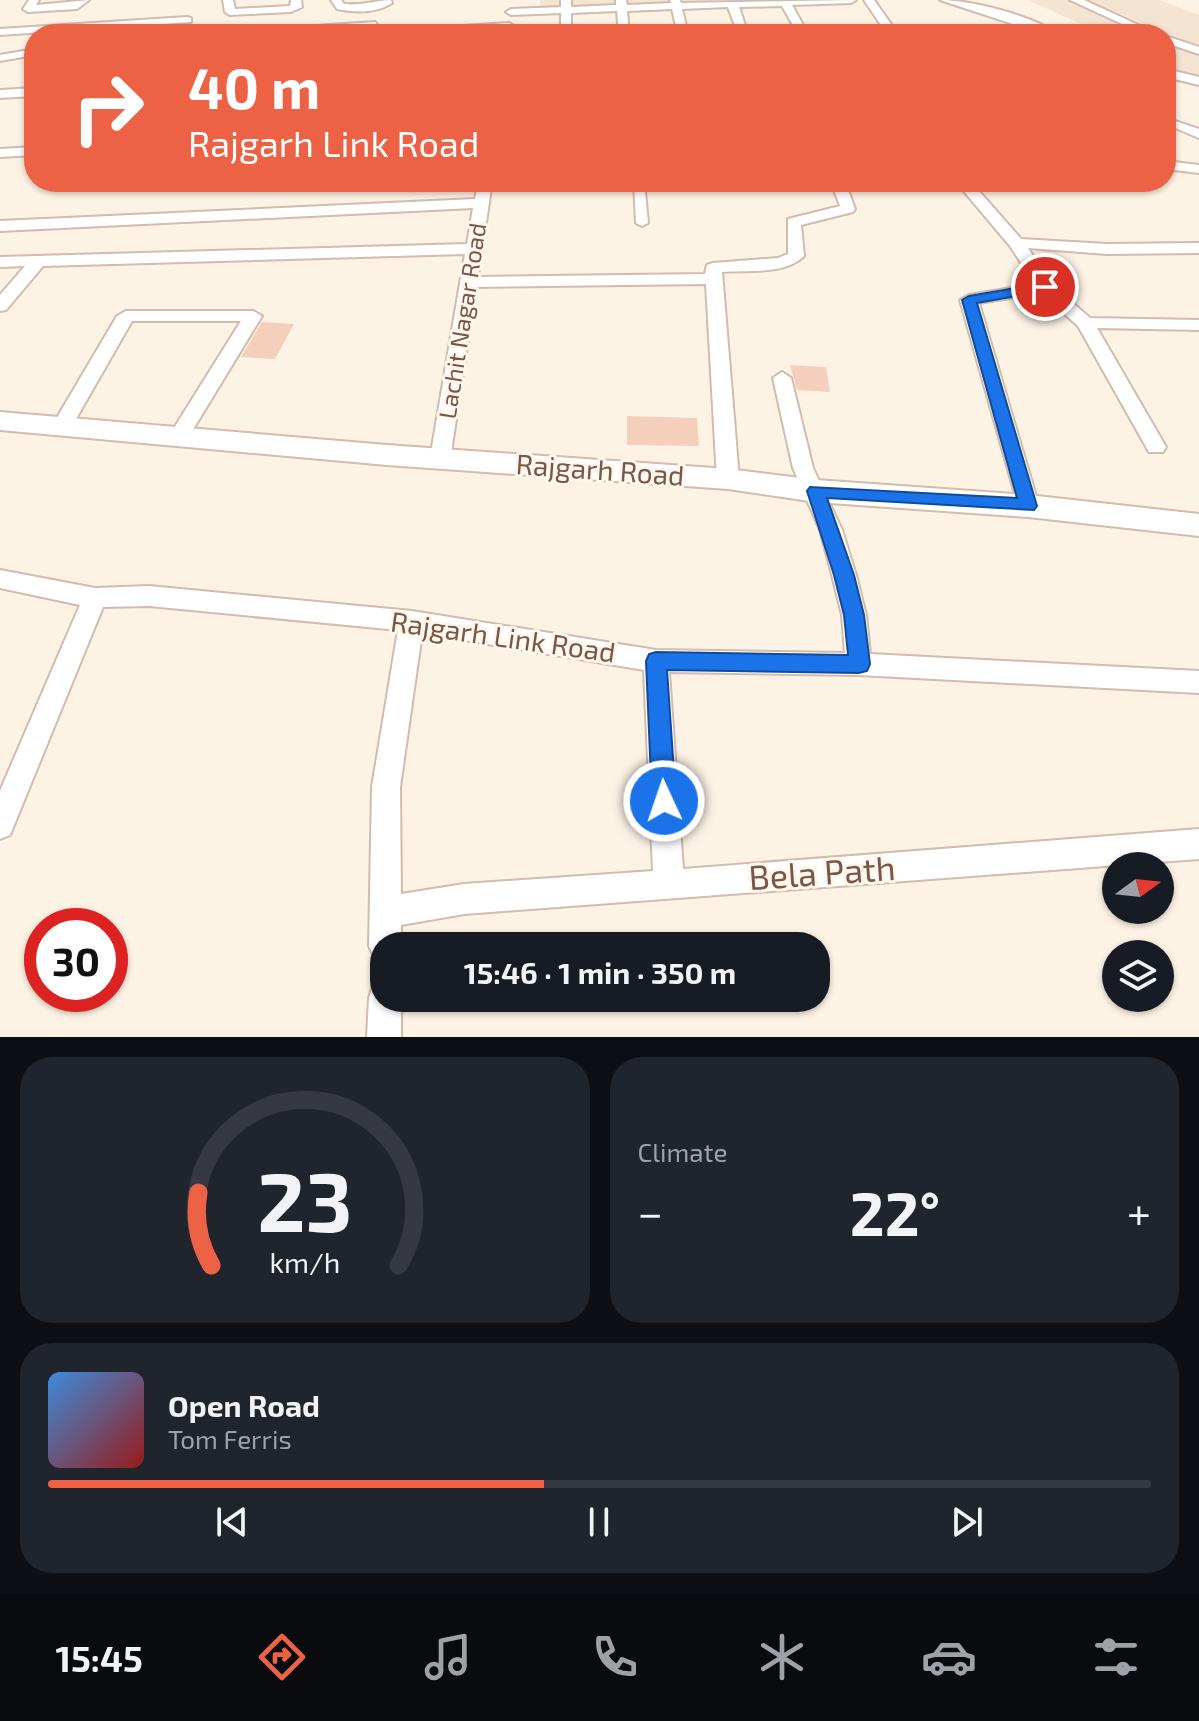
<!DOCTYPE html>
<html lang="en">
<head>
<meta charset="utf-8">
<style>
	body { margin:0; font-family:"Exo 2",sans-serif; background:#20242c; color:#f1f3f6; height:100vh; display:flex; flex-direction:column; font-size:30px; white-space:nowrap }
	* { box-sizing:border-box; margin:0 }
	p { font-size:26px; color:#9ea1a6 }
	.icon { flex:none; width:44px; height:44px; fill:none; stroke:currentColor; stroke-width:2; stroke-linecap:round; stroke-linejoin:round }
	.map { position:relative; height:1037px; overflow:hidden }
	.drawer { display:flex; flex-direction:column; gap:20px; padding:20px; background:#0d0f14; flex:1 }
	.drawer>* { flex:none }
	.banner { position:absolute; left:24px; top:24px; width:1152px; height:168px; border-radius:32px; box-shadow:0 2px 6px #0004; background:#ed6144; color:#fff; overflow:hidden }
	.needle { width:52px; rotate:75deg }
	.controls { position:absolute; left:1102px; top:852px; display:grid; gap:16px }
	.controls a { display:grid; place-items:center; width:72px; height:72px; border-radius:50%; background:#171b24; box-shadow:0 2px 6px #0004; font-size:40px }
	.speed { position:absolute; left:24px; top:908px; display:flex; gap:16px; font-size:40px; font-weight:700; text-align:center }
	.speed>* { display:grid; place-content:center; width:104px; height:104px; border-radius:50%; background:#171b24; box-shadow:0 2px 6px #0004; line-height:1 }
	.speed .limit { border:12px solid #d22; background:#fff; color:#111 }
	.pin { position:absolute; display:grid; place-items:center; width:68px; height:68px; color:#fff; margin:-34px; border:4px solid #fff; border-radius:50%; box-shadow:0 2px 8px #0007 }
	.me { position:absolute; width:88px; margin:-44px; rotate:357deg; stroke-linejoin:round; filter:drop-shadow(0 0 6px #0008) }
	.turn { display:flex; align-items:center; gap:28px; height:168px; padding:0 32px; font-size:36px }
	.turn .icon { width:104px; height:104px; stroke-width:2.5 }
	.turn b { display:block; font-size:56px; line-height:68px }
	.big { font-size:60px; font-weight:700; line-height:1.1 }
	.drawer .widget { flex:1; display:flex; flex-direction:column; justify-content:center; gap:12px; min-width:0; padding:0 28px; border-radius:32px; background:#20242c }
	.drawer .dial { align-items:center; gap:0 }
	.dial svg { height:208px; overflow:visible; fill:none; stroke:#363941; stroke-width:7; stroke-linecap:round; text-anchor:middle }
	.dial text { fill:#f1f3f6; stroke:none }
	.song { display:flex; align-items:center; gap:24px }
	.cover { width:96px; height:96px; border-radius:12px; background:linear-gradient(135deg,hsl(210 70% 55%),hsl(0 70% 35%)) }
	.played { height:8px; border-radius:4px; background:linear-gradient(90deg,#ed6144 45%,#363941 45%) }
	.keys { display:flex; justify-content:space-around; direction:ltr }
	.heat { display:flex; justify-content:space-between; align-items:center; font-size:44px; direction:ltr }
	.drawer .tiles { flex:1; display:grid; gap:20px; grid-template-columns:1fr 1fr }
	.widget:last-child { grid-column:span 2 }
	.trip { position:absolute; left:370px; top:932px; width:460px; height:80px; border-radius:32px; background:#171b24; box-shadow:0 2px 6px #0004; font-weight:700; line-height:80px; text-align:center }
	.tabs { display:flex; height:128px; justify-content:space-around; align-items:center; background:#090b0e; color:#9ea1a6 }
	.tabs .icon { width:56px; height:56px }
	.tabs .active { color:#ed6144 }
	.tabs b { font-size:36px; color:#f1f3f6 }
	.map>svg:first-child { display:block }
	.residential { fill:#f6e4d3 }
	.building { fill:#f4cfbb }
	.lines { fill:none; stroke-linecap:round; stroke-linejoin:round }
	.pedestrian-casing { stroke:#d2bcad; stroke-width:4 }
	.minor-casing { stroke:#d2bcad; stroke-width:4 }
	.secondary-casing { stroke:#d5bbaa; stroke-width:4 }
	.pedestrian { fill:#fff; fill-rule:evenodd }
	.minor { fill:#fff; fill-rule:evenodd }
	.secondary { fill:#fff; fill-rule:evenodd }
	.route { fill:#1a73e8; stroke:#114b97; stroke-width:2 }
	.labels { text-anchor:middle; stroke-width:6; stroke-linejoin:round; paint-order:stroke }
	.far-street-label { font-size:24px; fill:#785748; stroke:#fff7ec }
	.street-label { font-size:28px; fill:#785748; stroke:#fff7ec }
	.near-street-label { font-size:34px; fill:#785748; stroke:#fff7ec }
</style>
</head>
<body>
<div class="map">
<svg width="1199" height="1037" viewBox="0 0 1199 1037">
	<rect width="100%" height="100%" fill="#fdf3e5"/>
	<g class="residential">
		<polygon points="540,0 785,0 543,9 540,9"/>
		<polygon points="1028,0 1077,0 1153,34 1103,34"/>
		<polygon points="1086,0 1160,0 1199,15 1199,46"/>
		<polygon points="1166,39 1199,50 1199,79 1166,71"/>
	</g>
	<g class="building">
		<polygon points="262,322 294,324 275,359 241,357"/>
		<polygon points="790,365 826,367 830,392 797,390"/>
		<polygon points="627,416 697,418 699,446 627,445"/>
	</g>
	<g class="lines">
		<defs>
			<polygon id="pedestrian" points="634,182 644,182 648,223 642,226 636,223"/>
			<g id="minor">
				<polygon points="29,0 39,0 36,5 89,0 77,9 28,12 23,9"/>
				<polygon points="223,0 233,0 235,9 290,6 291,0 301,0 302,7 291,12 230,15 225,12"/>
				<path d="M331,0H341L344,4C362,6 377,0 391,0L392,3C376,13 356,13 337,9Z"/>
				<polygon points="561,0 571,0 571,7 616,5 616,0 626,0 627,5 671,3 670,0 680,0 681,3 856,0 851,3 792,5 808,34 798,34 782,6 739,7 748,34 738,34 728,7 682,9 688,34 678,34 672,9 627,11 629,34 619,34 617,11 571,13 571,34 561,34 561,13 511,15 506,12 511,9 561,7"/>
				<polygon points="864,0 874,0 898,34 887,34"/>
				<path d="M940,0C971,0 1033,16 1058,34H1043Z"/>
				<polygon points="1070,0 1084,0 1158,34 1144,34"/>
				<polygon points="187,17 191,18 191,22 0,35 0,29"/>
				<polygon points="375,22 382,31 509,23 514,26 509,29 373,34 371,29 236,34 241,31"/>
				<polygon points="1166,36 1199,47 1199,54 1166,43"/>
				<polygon points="34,49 34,55 0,61 0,55"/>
				<polygon points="1166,69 1199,77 1199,85 1166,77"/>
				<polygon points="34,88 34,96 0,98 0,90"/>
				<polygon points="1166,118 1199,129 1199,138 1166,124"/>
				<polygon points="34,147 34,155 0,157 0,149"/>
				<polygon points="1166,161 1199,165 1199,173 1166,169"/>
				<path d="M478,182H492L478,277L705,274L707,265L713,263L778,258L788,254V219L840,206L831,182H845L855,209L853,212L801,225L804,256C785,275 747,270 722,272L739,479L735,484H721L717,479L706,284L476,287L450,459L447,464H433L430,459L465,254L43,266L6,310L0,311V295L25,266L0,267V257L467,244L473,208L0,231V221L475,199Z"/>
				<polygon points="956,182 971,182 1021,239 1107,244 1199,243 1199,253 1107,254 1028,248 1051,284 1090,318 1199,320 1199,330 1097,328 1166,447 1163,452 1149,452 1078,326 1041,293 979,303 1039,506 1036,512 1020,512 960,300 969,295 1035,284 1010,246"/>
				<polygon points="126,311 253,311 262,316 186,441 179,443 169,436 241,321 132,321 69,431 55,431 52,426 117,316"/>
				<path d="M782,372L791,378L813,468L842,530L856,575L866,615L870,654L1199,671V693L859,675L669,672L683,869L1199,829V859L464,914L401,925V946H384V961L374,957L369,946L372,787L398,630L149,606L103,607L10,835L0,839V791L80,605L0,588V570L95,588L149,586L412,611L656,650L845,653L842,615L832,575L820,530L793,468L773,378ZM422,633L644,670L653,871L464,884L401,894L400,787Z"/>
				<polygon points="384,982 384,998 401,998 401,1037 367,1037 369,998 373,986"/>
			</g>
			<polygon id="secondary" points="0,412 387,445 728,469 816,480 1028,495 1199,514 1199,536 1028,517 816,502 728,489 387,465 0,430"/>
		</defs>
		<use href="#pedestrian" class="pedestrian-casing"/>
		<use href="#minor" class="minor-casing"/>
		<use href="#secondary" class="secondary-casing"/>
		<use href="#pedestrian" class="pedestrian"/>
		<use href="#minor" class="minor"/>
		<use href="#secondary" class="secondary"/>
	</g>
	<polygon class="route" points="1045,283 1050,284 1050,290 977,303 1037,506 1034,510 827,498 854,575 864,615 870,664 867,671 859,673 667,670 676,801 673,809 664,812 656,809 652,801 646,661 649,654 656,652 848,655 844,615 834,575 807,491 810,487 1017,498 962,300 969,296"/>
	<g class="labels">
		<g class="far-street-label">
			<text transform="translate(463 321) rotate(-81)" y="8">Lachit Nagar Road</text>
		</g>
		<g class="street-label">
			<text transform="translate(600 470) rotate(4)" y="10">Rajgarh Road</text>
			<text transform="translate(503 637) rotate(8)" y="10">Rajgarh Link Road</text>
		</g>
		<g class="near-street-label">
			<text transform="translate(822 873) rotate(-4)" y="12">Bela Path</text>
		</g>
	</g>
</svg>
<div class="controls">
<a><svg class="needle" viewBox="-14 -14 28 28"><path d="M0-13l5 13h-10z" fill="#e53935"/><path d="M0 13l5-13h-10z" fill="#9ea1a6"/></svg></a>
<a><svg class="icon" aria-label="layers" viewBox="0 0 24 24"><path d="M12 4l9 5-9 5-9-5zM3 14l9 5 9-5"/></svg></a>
</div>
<div class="speed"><div class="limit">30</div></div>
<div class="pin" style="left:1045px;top:287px;background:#d93025"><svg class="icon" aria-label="arrive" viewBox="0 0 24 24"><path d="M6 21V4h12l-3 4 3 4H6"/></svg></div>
<svg class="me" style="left:664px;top:801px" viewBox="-20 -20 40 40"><circle r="17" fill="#1a73e8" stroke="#fff" stroke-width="3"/><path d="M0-11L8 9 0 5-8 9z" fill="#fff"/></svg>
<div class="trip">15:46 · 1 min · 350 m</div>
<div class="banner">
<div class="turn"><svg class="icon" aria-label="right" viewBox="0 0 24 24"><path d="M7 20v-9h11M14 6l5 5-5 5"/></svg><div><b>40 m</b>Rajgarh Link Road</div></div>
</div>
</div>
<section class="drawer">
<div class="tiles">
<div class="widget dial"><svg viewBox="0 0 100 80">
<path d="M14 69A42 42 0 1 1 86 69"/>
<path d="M14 69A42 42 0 0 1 9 41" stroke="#ed6144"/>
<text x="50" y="56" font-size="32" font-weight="700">23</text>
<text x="50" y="72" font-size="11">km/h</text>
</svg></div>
<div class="widget"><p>Climate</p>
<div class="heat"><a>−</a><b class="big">22°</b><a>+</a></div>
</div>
<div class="widget">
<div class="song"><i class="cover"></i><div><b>Open Road</b><p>Tom Ferris</p></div></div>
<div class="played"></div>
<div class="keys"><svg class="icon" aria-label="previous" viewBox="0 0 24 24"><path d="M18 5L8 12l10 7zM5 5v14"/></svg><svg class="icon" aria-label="pause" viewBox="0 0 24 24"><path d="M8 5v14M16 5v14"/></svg><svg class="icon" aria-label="next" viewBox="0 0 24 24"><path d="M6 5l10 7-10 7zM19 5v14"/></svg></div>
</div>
</div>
</section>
<nav class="tabs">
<b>15:45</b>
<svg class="icon active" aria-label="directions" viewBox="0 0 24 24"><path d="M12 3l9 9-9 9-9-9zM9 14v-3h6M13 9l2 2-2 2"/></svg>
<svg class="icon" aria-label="music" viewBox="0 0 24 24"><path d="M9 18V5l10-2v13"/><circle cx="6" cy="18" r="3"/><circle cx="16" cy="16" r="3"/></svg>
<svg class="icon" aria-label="phone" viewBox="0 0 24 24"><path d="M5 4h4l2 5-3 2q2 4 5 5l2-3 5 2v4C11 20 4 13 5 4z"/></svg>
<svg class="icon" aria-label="climate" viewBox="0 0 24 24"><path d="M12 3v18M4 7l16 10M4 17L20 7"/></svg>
<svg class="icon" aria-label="car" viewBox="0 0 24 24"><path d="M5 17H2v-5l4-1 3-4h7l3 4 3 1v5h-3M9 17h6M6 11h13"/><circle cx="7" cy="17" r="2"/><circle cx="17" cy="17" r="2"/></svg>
<svg class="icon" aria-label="filters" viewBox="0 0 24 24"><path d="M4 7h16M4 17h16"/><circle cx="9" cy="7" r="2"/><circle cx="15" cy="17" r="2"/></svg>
</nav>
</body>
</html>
